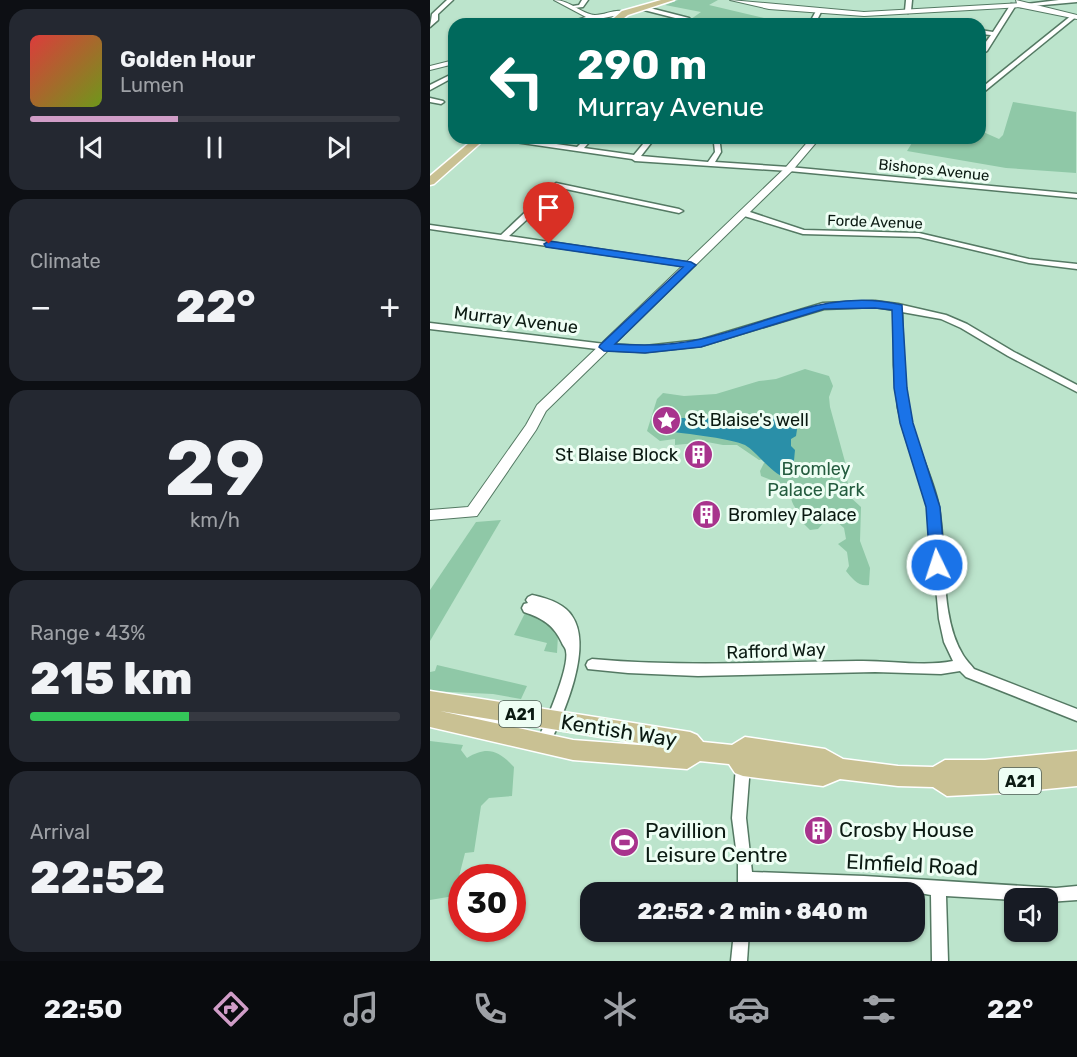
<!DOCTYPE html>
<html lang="en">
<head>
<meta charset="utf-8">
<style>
	body { margin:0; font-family:Rubik,sans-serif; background:#242831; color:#f1f3f6; height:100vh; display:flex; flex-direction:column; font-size:22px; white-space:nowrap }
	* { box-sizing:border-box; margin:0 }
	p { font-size:20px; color:#9ea1a6 }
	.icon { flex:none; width:33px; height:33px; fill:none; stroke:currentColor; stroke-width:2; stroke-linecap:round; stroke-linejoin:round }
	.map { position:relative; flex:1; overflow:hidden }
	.panel { display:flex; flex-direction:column; gap:9px; padding:9px; background:#0d0f14; width:430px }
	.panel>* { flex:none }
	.guide { position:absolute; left:18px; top:18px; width:538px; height:126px; border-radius:18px; box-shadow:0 2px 4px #0004; background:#00695c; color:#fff; overflow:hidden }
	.controls { position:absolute; left:574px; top:888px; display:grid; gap:12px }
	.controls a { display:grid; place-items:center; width:54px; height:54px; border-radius:12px; background:#171b24; box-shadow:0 2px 4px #0004; font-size:30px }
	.speed { position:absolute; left:18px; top:864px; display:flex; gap:12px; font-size:30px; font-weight:700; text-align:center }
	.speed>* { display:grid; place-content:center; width:78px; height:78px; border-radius:50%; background:#171b24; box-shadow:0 2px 4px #0004; line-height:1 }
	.speed .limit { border:9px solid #d22; background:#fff; color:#111 }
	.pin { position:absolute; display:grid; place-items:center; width:51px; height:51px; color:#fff; margin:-62px -26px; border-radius:50% 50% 50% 0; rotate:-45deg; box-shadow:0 0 6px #0007 }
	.pin .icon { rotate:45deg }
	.me { position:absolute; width:66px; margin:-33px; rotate:356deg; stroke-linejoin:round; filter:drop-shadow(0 0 4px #0008) }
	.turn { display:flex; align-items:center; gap:21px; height:126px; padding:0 30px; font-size:27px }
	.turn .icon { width:78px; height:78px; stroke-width:2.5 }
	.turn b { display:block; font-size:42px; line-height:51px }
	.big { font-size:45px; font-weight:800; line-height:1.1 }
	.panel .widget { flex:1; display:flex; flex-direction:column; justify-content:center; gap:9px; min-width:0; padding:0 21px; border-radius:18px; background:#242831 }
	.panel .dial { align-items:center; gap:0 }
	.dial b { font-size:78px; line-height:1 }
	.song { display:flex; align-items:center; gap:18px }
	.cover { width:72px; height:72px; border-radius:9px; background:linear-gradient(135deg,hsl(0 70% 55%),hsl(80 70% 35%)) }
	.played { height:6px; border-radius:3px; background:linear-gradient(90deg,#d09dc7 40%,#363941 40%) }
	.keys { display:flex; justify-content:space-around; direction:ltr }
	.heat { display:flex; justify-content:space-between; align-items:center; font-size:33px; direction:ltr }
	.charge { height:9px; border-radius:4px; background:linear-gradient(90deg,#34c759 43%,#363941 0) }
	.trip { position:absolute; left:150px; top:882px; width:345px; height:60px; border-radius:18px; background:#171b24; box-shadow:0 2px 4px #0004; font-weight:800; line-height:60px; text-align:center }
	.menu { display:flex; height:96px; justify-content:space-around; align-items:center; background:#090b0e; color:#9ea1a6 }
	.menu .icon { width:42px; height:42px }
	.menu .current { color:#d09dc7 }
	.menu b { font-size:27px; color:#f1f3f6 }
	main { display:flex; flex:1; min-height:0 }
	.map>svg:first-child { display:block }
	.green { fill:#8fc8a7 }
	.water { fill:#2a8fa8 }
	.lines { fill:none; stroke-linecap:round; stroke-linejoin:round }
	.minor-casing { stroke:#547963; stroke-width:3 }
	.tertiary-casing { stroke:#547963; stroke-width:2 }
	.secondary-casing { stroke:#547963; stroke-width:2 }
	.primary-casing { stroke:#fff; stroke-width:3 }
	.minor { fill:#fff; fill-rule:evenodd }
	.tertiary { fill:#fff; fill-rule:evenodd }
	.secondary { fill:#fff; fill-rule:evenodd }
	.primary { fill:#c9c193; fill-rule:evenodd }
	.route { fill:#1a73e8; stroke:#114b97; stroke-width:1.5 }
	.labels { text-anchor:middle; stroke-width:6; stroke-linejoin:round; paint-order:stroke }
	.far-street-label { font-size:15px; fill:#0b1a12; stroke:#eefef4 }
	.shield { fill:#eefef4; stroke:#4f5e56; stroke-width:1.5 }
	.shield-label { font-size:16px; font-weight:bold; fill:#0b1a12 }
	.street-label { font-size:18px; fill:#0b1a12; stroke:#eefef4 }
	.poi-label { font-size:18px; fill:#0b1a12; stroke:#eefef4; text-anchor:start }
	.park-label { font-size:18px; fill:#245c3f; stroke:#eefef4 }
	.near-street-label { font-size:21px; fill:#0b1a12; stroke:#eefef4 }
	.near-poi-label { font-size:21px; fill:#0b1a12; stroke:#eefef4; text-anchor:start }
</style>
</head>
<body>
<main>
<section class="panel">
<div class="widget">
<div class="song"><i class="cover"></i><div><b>Golden Hour</b><p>Lumen</p></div></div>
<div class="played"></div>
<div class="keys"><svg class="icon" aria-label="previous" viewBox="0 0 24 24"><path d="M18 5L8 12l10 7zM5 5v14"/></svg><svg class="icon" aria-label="pause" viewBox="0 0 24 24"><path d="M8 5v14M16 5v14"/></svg><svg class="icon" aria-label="next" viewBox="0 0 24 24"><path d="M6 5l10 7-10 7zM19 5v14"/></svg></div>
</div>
<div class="widget"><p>Climate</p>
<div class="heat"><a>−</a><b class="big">22°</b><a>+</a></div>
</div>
<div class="widget dial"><b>29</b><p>km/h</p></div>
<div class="widget"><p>Range · 43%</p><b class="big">215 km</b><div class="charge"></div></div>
<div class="widget"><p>Arrival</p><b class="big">22:52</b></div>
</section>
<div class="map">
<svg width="647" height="961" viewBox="0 0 647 961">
	<rect width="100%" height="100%" fill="#bce4cc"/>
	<g class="green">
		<polygon points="248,0 288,0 279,5 338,19 335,24 254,24 271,12 235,5"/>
		<polygon points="583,102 646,112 646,173 576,168 477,151 485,138 550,138 551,131 569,139 573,135"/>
		<path d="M375,369L399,376L403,386L399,397L400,407L417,469L418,495L431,507L430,541L440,568L439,585C428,587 422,578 416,571L419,566L417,552L408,544L416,539L414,528L406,521L396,520L388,529L380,530L373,523C372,512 362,508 361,497L350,492L344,481L331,476L330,471L334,463L346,462L355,468C366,455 354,453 356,441C357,433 362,429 364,423L361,420H280L242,422L244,426L278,435L299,434L325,441L336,454V459L329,460L307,445H293L277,442L245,445V439L230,441L217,431L227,399L233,393L254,396L286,394L329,381L346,379Z"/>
		<polygon points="71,520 0,641 0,590 46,522"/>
		<polygon points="95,613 111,618 128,635 127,653 114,651 117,643 84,635"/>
		<polygon points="7,665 97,686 91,699 63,694 0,691 0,672 5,671"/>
		<path d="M0,741L33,745L31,750L37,758C57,746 68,750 84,767L82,796L59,798L51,806L44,852L35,853L24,896L0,900Z"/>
	</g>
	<path class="water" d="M350,416L363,417L368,423L366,436L361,439V446L365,450L363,471L355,477C343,475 327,452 315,445C302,439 260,434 244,432L237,427V422L242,418H327Z"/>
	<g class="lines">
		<defs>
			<g id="minor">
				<polygon points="17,0 23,0 8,14 8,20 0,27 2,14"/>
				<polygon points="152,0 158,0 153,7 143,8 143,6 149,5"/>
				<polygon points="476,0 482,0 481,11 478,13 475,11"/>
				<polygon points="629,0 647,0 647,2 591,7 588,5"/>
				<polygon points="581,4 586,5 557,51 550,55 550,50 561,35 550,34 550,30 563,32"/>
				<polygon points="212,6 259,18 260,19 257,21 210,9 210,7"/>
				<polygon points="386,11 391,12 385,24 379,24"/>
				<polygon points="642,15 647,16 550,95 550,89"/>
				<polygon points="24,73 24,77 0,90 0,85"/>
				<polygon points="0,98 13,101 14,102 11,104 0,102"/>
				<polygon points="68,138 85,138 147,147 156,138 163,138 154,148 204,155 218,138 225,138 211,156 278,162 285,152 284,143 287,138 294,138 290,144 291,152 285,162 359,167 647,194 647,198 359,171 205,161 202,159 71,140"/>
				<polygon points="126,183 249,209 253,211 249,213 131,188 79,236 261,263 265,265 261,267 0,229 0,225 71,235"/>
				<polygon points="311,211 317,211 374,230 489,233 599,259 647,264 647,269 599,263 489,237 373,234 311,215"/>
				<path d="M445,301L468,304L516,315L537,324L584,352L647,385V392L578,356L531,328L511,319L472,312C473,348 473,385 481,421C487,449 502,475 508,503C518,549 508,614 533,655C536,660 541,665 544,669L647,709V721L536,677L530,671L511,674L445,672L268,676L198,673L158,669L156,665L158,661L162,659C251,667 339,662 427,661C458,660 493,667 523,661L514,642L509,619L498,505L474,432L468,408L464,365V310L445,307L394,309L271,346L215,352L175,350L0,329V323L175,344L215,346L270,340L393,303Z"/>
				<path d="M102,595C116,598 134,603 142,616C164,648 132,717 118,748L113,750L108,748L106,744C114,726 140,668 136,651C136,648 133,646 132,643C124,625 112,618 94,612L92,608L94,604L98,603L96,600L98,597Z"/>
				<polygon points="313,760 318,761 320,766 316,818 322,872 434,876 626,888 647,886 647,900 618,902 618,898 585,898 585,900 516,896 518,961 502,961 501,895 484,892 322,887 322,892 308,892 308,864 302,818 306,766 308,761"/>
				<polygon points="304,932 319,932 317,961 301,961"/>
			</g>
			<g id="tertiary">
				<path d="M124,0C140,0 151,14 165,15C177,15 187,7 199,13L143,24H130L156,17Z"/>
				<polygon points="300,0 434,12 591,3 594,5 591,7 434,16 339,9"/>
				<polygon points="24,60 24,64 0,70 0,66"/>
				<polygon points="381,138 390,138 362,171 116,411 106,430 47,516 0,520 0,510 38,507 96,425 107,405 356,167"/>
			</g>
			<polygon id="secondary" points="586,0 647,15 647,19 588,7"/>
			<g id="primary">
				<polygon points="231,0 244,0 198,15 186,24 177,24 192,11"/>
				<polygon points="45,138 56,138 4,184 0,185 0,176"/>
				<path d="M0,691L260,732L267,735L273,742L302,745L315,737L395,749L413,759L468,766L503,767L515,760H555L647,751V786L576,793L517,796L503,787L468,786L410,779L393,786L313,776L305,773L299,764L270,761L257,769L143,760L0,727ZM10,711L227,746L235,747L143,740Z"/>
			</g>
		</defs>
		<use href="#minor" class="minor-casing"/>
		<use href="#tertiary" class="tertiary-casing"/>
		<use href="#secondary" class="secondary-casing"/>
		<use href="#primary" class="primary-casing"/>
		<use href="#minor" class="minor"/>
		<use href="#tertiary" class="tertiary"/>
		<use href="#secondary" class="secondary"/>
		<use href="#primary" class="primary"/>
	</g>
	<path class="route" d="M119,241L261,262L266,265L185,344C213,346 243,346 271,339C340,324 399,287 472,305L477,388L483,423L510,507L515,565L512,570H502L500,565L496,507L470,423L464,388L462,310L445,308L394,309L271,347L215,353L174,351L169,347L170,345L253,267L116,247L114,244Z"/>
	<defs>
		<symbol id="sight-disc" viewBox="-11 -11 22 22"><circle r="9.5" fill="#a8338d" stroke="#eefef4"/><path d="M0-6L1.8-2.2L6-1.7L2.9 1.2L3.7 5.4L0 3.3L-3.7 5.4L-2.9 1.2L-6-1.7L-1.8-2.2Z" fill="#fff"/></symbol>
		<symbol id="building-disc" viewBox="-11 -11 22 22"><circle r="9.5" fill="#a8338d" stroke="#eefef4"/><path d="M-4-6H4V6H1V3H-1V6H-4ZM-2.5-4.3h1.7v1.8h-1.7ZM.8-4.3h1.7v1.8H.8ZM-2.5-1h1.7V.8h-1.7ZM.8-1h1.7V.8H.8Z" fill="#fff"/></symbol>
		<symbol id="stadium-disc" viewBox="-11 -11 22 22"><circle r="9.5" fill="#a8338d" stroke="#eefef4"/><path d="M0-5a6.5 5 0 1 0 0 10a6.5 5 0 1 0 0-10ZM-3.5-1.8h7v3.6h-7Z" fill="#fff"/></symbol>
	</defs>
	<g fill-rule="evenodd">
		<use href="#sight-disc" x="220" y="404" width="33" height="33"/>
		<use href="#building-disc" x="252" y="438" width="33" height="33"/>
		<use href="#building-disc" x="260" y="498" width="33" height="33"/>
		<use href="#building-disc" x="372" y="814" width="33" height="33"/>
		<use href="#stadium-disc" x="178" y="826" width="33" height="33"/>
	</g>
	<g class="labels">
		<g class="far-street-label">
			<text transform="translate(504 170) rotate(6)" y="5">Bishops Avenue</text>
			<text transform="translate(445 222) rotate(2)" y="5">Forde Avenue</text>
		</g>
		<g class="shield">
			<rect x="69" y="701" width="42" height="26" rx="4.5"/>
			<rect x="569" y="768" width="42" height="26" rx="4.5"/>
		</g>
		<g class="shield-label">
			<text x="90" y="720">A21</text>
			<text x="590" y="787">A21</text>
		</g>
		<g class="street-label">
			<text transform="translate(86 320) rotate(7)" y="6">Murray Avenue</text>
			<text transform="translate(346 651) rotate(-2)" y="6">Rafford Way</text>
		</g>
		<g class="poi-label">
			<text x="257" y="426">St Blaise's well</text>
			<text x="248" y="461" text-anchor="end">St Blaise Block</text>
			<text x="298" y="521">Bromley Palace</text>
		</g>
		<g class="park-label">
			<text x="386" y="475">Bromley<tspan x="386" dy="21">Palace Park</tspan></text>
		</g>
		<g class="near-street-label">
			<text transform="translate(189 731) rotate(9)" y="7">Kentish Way</text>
			<text transform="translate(482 865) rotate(3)" y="7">Elmfield Road</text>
		</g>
		<g class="near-poi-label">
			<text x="409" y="837">Crosby House</text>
			<text x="215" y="838">Pavillion<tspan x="215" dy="24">Leisure Centre</tspan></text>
		</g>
	</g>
</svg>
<div class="controls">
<a><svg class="icon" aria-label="sound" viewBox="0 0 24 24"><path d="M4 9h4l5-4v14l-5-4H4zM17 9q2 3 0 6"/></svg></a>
</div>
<div class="speed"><div class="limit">30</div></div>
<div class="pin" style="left:119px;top:244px;background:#d93025"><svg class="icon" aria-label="arrive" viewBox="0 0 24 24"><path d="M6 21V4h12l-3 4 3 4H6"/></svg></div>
<svg class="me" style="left:507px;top:565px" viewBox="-20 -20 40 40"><circle r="17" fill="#1a73e8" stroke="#fff" stroke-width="3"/><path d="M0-11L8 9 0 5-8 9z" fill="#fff"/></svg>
<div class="trip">22:52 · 2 min · 840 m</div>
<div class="guide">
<div class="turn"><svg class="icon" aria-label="left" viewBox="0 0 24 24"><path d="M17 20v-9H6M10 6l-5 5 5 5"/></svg><div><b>290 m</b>Murray Avenue</div></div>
</div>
</div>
</main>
<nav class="menu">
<b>22:50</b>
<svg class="icon current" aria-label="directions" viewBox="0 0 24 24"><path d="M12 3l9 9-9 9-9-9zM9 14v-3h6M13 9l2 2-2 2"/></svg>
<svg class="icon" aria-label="music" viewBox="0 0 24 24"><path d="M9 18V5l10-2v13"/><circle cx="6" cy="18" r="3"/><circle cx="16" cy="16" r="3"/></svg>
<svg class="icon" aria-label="phone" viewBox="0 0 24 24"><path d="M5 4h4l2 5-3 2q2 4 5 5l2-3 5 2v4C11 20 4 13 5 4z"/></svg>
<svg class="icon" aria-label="climate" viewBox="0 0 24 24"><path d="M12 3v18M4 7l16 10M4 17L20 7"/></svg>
<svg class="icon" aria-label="car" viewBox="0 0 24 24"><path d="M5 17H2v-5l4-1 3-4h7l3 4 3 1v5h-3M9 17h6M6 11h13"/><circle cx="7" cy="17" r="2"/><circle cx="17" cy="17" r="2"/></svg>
<svg class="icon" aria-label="filters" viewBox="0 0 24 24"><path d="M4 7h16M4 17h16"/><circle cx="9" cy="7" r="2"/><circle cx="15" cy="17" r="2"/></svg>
<b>22°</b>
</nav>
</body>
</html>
